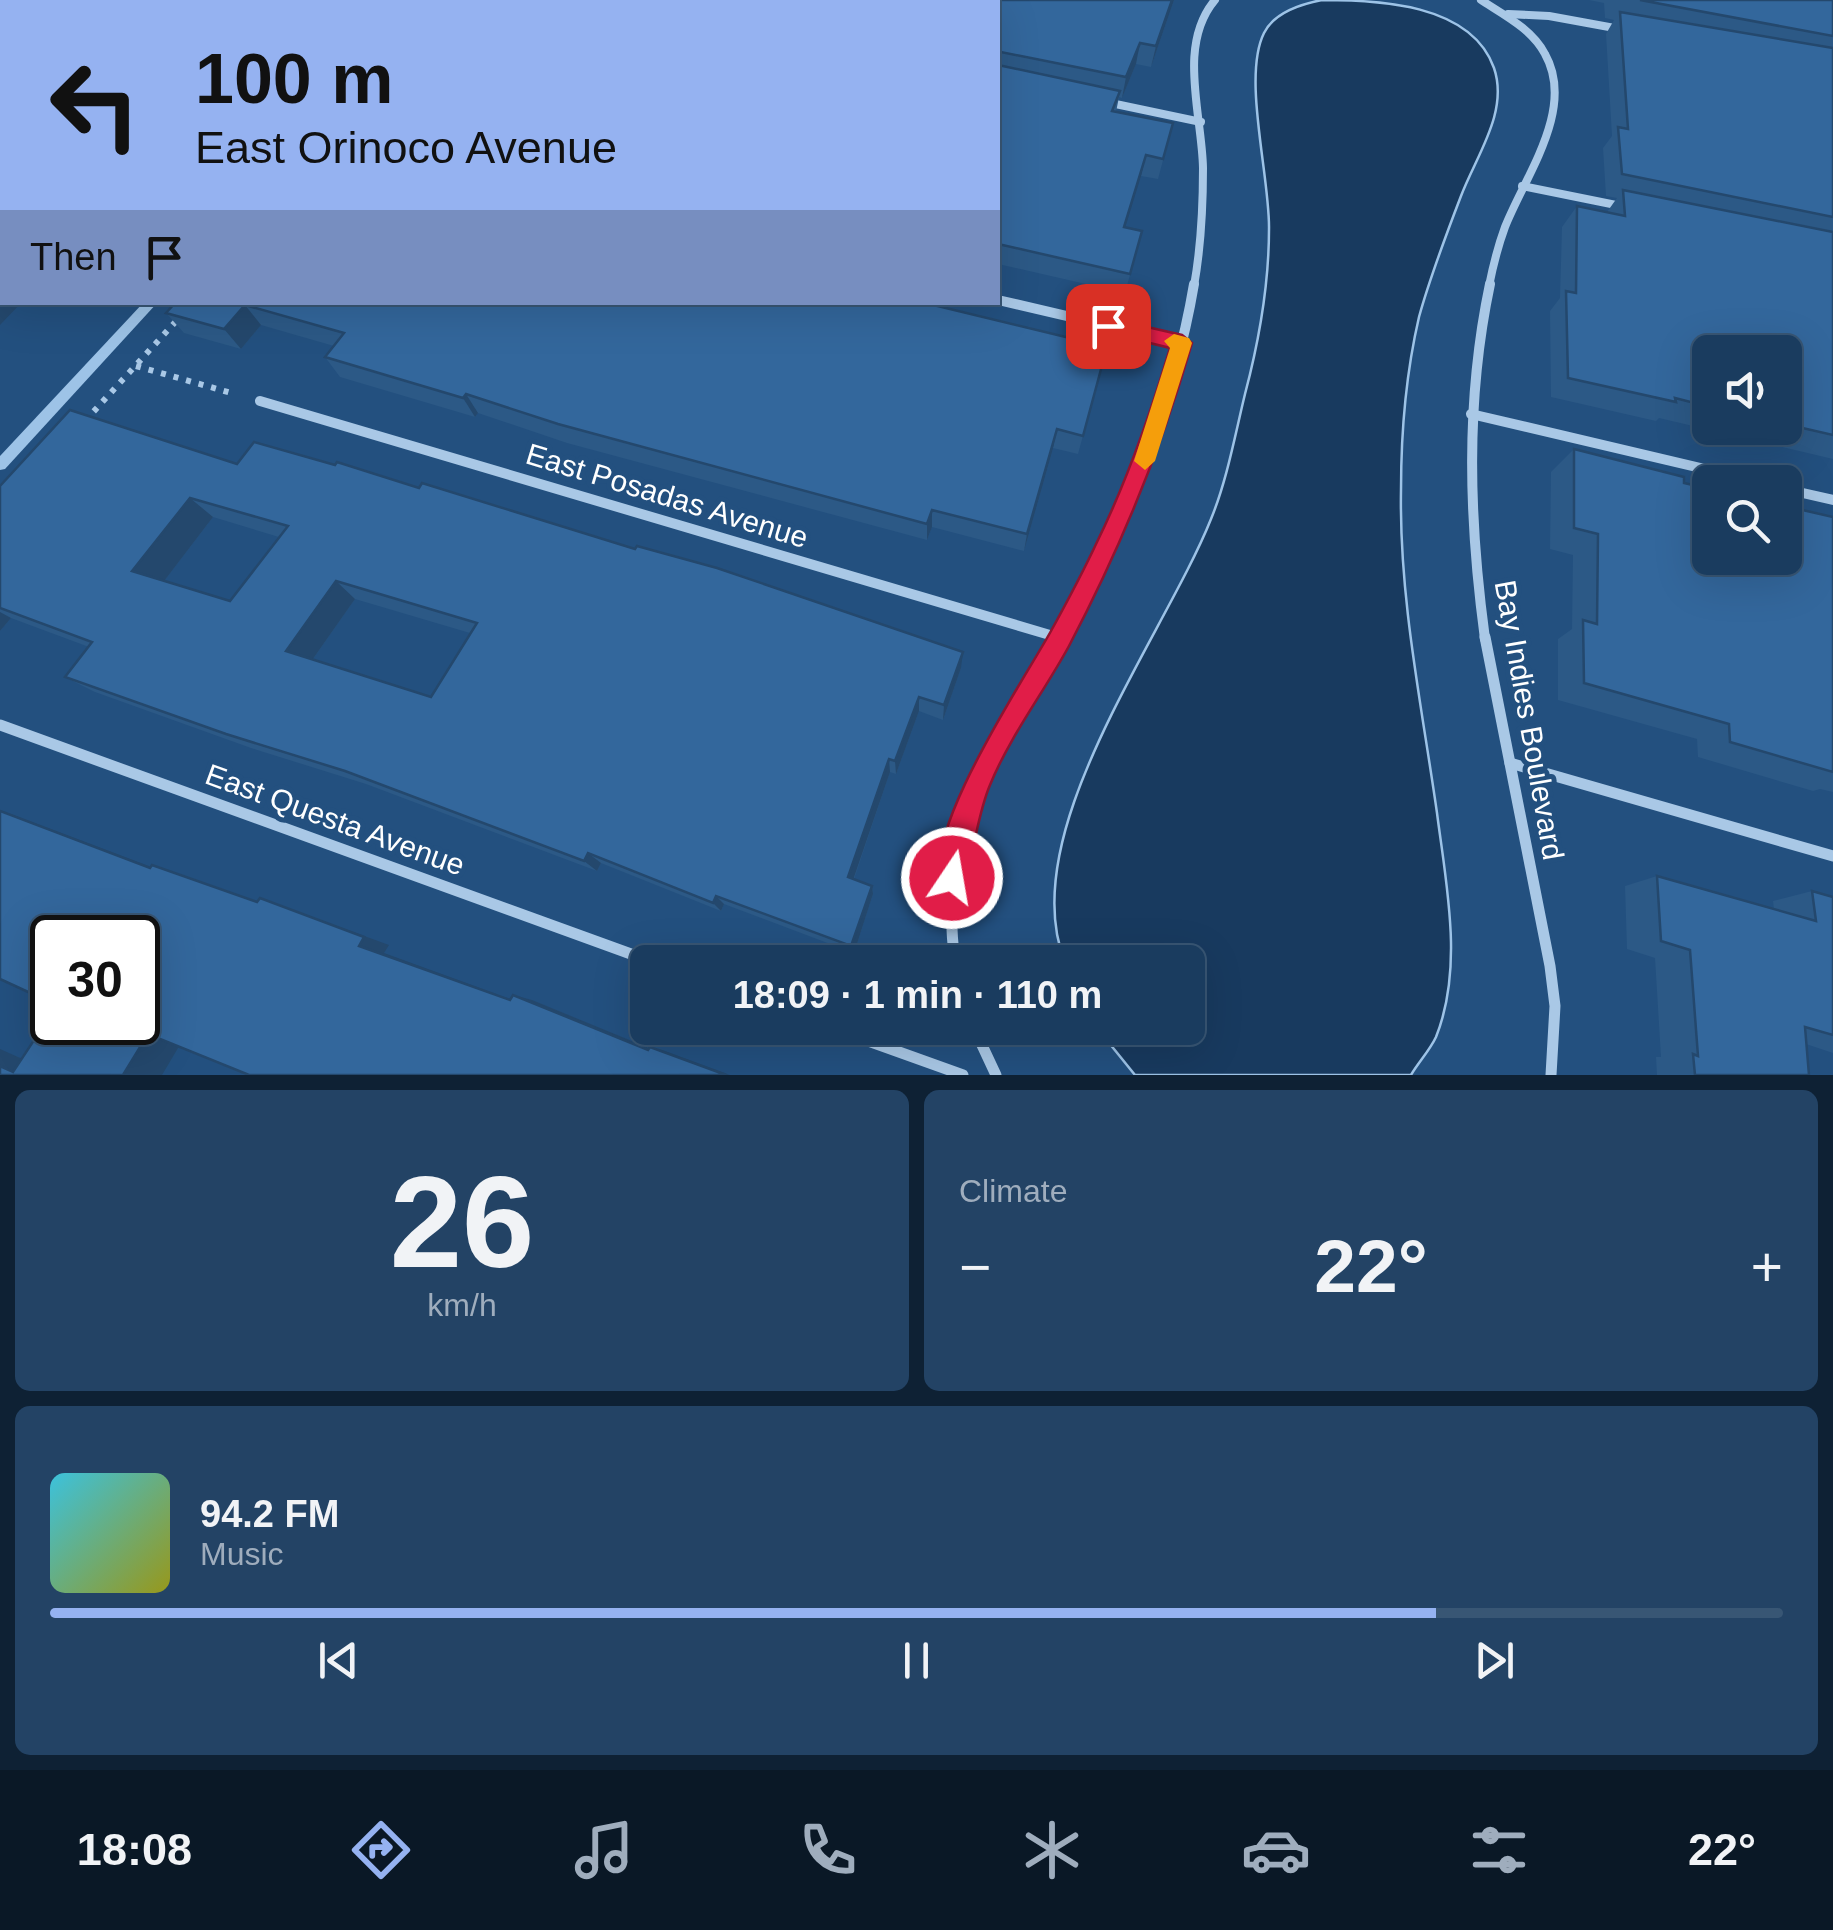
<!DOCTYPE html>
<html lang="en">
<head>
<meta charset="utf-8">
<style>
	body { margin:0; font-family:Arial,sans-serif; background:#234365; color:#f1f3f6; height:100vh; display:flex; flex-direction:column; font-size:38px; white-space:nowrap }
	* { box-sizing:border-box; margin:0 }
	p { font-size:32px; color:#9fadbd }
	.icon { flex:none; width:55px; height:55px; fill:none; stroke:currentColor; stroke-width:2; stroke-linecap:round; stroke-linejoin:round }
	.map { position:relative; height:1075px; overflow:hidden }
	.side { display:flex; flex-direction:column; gap:15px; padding:15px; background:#0e2134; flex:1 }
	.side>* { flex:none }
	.guide { position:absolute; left:0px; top:0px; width:1000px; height:305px; box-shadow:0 10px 40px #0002,0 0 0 2px #385674; background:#95b2f1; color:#111; overflow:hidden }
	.buttons { position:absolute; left:1692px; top:335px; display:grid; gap:20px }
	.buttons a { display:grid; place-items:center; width:110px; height:110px; border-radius:15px; background:#1a3c5f; box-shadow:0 10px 40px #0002,0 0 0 2px #385674; font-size:50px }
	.speed { position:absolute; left:30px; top:915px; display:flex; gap:20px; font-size:50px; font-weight:700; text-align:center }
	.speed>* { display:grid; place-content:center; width:130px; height:130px; border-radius:50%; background:#1a3c5f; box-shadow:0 10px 40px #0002,0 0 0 2px #385674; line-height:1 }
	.speed .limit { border:5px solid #111; border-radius:15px; background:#fff; color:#111 }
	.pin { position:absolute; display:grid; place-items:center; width:85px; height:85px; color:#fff; margin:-42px; border-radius:20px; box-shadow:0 5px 15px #0006 }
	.me { position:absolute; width:110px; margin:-55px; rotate:12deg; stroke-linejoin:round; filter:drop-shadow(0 0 8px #0008) }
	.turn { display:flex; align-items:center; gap:35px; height:210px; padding:0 30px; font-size:45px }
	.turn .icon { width:130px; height:130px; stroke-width:2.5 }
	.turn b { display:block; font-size:70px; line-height:85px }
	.then { display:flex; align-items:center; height:95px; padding:0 30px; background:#0003; gap:20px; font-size:38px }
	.big { font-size:75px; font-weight:600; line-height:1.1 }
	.side .widget { flex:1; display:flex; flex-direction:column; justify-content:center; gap:15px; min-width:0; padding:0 35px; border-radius:15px; background:#234365 }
	.side .dial { align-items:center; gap:0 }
	.dial b { font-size:130px; line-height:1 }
	.song { display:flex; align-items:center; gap:30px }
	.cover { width:120px; height:120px; border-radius:15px; background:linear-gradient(135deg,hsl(190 70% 55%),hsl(60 70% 35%)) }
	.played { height:10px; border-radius:5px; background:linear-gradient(90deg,#95b2f1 80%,#385674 80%) }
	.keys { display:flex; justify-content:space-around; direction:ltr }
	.heat { display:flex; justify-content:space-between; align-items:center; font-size:55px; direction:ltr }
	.side .tiles { flex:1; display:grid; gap:15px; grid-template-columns:1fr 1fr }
	.widget:last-child { grid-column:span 2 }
	.trip { position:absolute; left:630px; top:945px; width:575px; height:100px; border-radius:15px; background:#1a3c5f; box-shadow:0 10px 40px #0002,0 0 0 2px #385674; font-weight:600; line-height:100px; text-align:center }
	.dock { display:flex; height:160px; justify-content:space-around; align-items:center; background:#0a1826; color:#9fadbd }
	.dock .icon { width:70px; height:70px }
	.dock .on { color:#95b2f1 }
	.dock b { font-size:45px; color:#f1f3f6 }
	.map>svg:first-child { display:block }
	.water { fill:#183a5f; stroke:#9dc3e7; stroke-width:2.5 }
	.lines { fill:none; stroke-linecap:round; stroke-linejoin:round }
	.stream { fill:#9dc3e7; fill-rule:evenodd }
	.path { stroke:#a9c8e6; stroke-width:6; stroke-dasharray:5 8; stroke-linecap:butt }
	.minor-far2 { stroke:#a9c8e6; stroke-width:8 }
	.minor-far1 { stroke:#a9c8e6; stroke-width:10 }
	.minor { stroke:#a9c8e6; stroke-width:11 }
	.wall { fill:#2c5986; fill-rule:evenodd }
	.shaded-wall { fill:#24486d }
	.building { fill:#33679c; stroke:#24486d; stroke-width:2.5; fill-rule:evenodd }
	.route { fill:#e11d48; stroke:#92132f; stroke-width:2.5 }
	.slow { fill:#f59e0b }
	.labels { text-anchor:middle; stroke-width:10; stroke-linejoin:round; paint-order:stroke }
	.street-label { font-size:30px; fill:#fff; stroke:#23507f }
</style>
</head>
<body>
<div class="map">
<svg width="1833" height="1075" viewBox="0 0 1833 1075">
	<rect width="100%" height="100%" fill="#23507f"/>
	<path class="water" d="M1322,0C1377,0 1471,3 1494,68C1509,112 1476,156 1461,196C1446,235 1430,277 1419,317C1406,373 1401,433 1401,490C1399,598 1422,707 1437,813C1446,884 1464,967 1436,1037C1430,1050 1418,1063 1411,1075H1135L1097,1028H1188V962H1065C1013,834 1164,637 1211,519C1227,480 1235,435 1245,394C1259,341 1269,284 1269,229C1270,177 1242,77 1264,33C1274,13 1301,4 1322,0Z"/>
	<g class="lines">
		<g class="stream">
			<polygon points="436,0 446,0 444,2 435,2"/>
			<polygon points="144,302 158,302 5,469 0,470 0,456"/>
		</g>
		<g class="path">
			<polyline points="136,366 235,394"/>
			<polyline points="85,421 178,319"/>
		</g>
		<g class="minor-far2">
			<polyline points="601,0 613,2"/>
			<path d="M1481,0C1504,15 1532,29 1545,54C1576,109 1525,176 1505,227C1498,246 1493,266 1489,286"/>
			<polyline points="1508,14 1549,16 1620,29"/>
			<polyline points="1106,102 1201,122"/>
			<polyline points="1522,186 1621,206"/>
			<path d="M1194,286C1201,247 1203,208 1203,168C1202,114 1177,45 1215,0"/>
		</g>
		<g class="minor-far1">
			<polyline points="998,300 1182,343"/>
			<polyline points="260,401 1060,638"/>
			<polyline points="1471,414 1760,482"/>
			<polyline points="1785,489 1833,500"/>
			<path d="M1059,639C1120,528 1173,410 1194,284"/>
			<path d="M1485,639C1469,520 1465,402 1490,284"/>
		</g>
		<g class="minor">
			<polyline points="1055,637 1060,638"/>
			<polyline points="1485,637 1550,966 1555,1006 1551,1075"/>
			<polyline points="0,725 653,962"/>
			<polyline points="1510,763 1833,856"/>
			<path d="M955,962C936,824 997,750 1061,637"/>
			<polyline points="832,1028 963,1075"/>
			<polyline points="974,1028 996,1075"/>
		</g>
	</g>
	<g class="wall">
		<polygon points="1174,0 1151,67 1136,64 1122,98 1119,97 1116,112 1173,123 1158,179 1141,176 1125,227 1142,231 1125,293 998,264 998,2"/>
		<path d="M1589,0H1833V459L1659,418L1656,421L1551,397L1550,311L1560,298L1562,227L1577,206L1607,212L1617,198L1606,196L1603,148L1612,136L1606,34L1614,20L1605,18L1604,3ZM1710,352H1785V428H1710Z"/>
		<polygon points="176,302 1107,347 1078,454 1053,448 1024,551 932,527 927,540 567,443 478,413 475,417 340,377 325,357 334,346 261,325 241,349 184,333 166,313"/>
		<polygon points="1574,449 1684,483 1833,517 1833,792 1820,789 1813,791 1698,757 1697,739 1558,700 1558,639 1572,629 1573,555 1550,549 1551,472"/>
		<path d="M237,464L961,668L943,720L919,711L896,774L890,772L854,879L872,886L873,894L854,953L724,904L721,911L601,863L597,871L366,784L251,748L95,692L65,677L89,647L11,618L0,631V486ZM213,517L279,537L230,601L164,581ZM355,599L470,633L431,697L313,659Z"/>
		<polygon points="1657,876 1774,909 1773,901 1812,891 1833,897 1833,1053 1806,1044 1809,1075 1657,1075 1656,1057 1661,1057 1655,958 1627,949 1625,886"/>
	</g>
	<g class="shaded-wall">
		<polygon points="34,0 84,0 81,2 31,2"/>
		<polygon points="300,0 342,0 339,2 298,2"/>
		<polygon points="1172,0 1174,0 1151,67 1156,46"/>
		<polygon points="2,25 2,67 0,69 0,27"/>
		<polygon points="1140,43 1136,64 1122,98 1126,77"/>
		<polygon points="1001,52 1000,73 998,74 998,54"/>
		<polygon points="1146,155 1141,176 1119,247 1124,227"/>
		<polygon points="2,270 2,302 22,302 0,325 0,272"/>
		<polygon points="245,305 261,325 241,349 224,329"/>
		<polygon points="466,394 478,413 475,417 463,398"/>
		<polygon points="1057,429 1053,448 1024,551 1027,534"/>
		<polygon points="190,498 213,517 158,589 132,571"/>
		<polygon points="932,510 932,527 927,540 927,524"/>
		<polygon points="336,581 355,599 308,666 286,651"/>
		<polygon points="0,612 11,618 0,631"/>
		<polygon points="963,652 961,668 943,720 944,705"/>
		<polygon points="919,697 919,711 896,774 895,761"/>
		<polygon points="889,759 890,772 851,886 848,877"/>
		<polygon points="0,810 183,879 150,868 0,811"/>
		<polygon points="588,853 601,863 597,871 584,861"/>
		<polygon points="872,886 873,894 854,953 851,946"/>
		<polygon points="716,896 724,904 721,911 713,903"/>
		<polygon points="260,898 389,945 384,953 529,1006 359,946"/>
		<polygon points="513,995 532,1000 661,1053 648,1050"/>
		<polygon points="148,1034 184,1038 162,1075 123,1075"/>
		<polygon points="650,1047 662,1050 730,1075 726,1075"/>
		<polygon points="0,1049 56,1074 13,1072 0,1066"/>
	</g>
	<g class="building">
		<polygon points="0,0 34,0 31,2 2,2 2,25 0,27"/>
		<polygon points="222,0 300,0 298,2 219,2"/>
		<polygon points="457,0 513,0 511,2 455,2"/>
		<polygon points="612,0 1172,0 1156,46 1140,43 1126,77 1001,52 998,54 998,2 610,2"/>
		<polygon points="1640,0 1833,0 1833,36"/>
		<polygon points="1620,12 1833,48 1833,217 1622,174 1618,127 1628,129"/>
		<polygon points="998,65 1120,91 1112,111 1173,123 1163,159 1146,155 1124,227 1142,231 1130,274 998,244"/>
		<polygon points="2,180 2,270 0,272 0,182"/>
		<polygon points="1623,190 1833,232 1833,435 1785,424 1785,352 1710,352 1710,407 1675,398 1676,402 1568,378 1566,291 1576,293 1577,206 1625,216"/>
		<polygon points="176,302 921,302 1107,347 1083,436 1057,429 1027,534 932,510 927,524 558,424 466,394 463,398 325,357 344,333 245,305 224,329 166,313"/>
		<path d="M70,410L237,464L254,442L335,465L337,462L419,488L422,483L635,549L637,546L717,568L963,652L944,705L919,697L895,761L889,759L848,877L872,886L851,946L716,896L713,903L588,853L584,861L345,771L226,734L65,677L92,642L0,608V486ZM190,498L288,526L230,601L132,571ZM336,581L477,623L431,697L286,651Z"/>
		<polygon points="1574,449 1684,477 1684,483 1710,489 1710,558 1785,558 1785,506 1833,517 1833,772 1730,742 1729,724 1584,683 1583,620 1597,624 1598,534 1574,528"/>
		<polygon points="0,811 150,868 152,865 257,902 260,898 364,937 359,946 510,1000 513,995 648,1050 650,1047 726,1075 249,1075 148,1034 123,1075 0,1075 0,1066 13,1072 52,1013 52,1022 138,1022 138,938 52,938 52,1003 0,979"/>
		<polygon points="1657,876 1816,921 1812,891 1833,897 1833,1035 1805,1027 1809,1075 1695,1075 1693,1054 1698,1056 1690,950 1661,941"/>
	</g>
	<path class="route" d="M1108,318L1182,335L1192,343C1161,450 1121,547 1069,646C1044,692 1010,736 990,785C976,818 975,855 961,887L952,891L942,887C920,834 1024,680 1051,631C1067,602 1083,572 1097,542C1128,479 1150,415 1170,348L1101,331L1098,326Z"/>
	<polygon class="slow" points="1174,334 1189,338 1192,343 1155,461 1145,470 1134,461 1170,348 1164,341"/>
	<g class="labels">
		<g class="street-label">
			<text transform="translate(667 496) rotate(17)" y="10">East Posadas Avenue</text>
			<text transform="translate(1529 720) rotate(80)" y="10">Bay Indies Boulevard</text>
			<text transform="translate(335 820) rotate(20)" y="10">East Questa Avenue</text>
		</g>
	</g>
</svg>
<div class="buttons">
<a><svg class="icon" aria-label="sound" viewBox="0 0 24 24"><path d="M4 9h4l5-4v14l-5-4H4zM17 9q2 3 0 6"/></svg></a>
<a><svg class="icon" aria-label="search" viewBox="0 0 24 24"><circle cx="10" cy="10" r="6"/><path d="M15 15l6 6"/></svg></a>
</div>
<div class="speed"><div class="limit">30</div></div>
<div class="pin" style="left:1108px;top:326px;background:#d93025"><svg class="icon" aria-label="arrive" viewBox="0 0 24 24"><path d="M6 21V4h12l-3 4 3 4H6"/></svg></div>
<svg class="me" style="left:952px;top:878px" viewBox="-20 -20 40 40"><circle r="17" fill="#e11d48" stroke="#fff" stroke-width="3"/><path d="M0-11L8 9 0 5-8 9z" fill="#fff"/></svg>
<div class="trip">18:09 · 1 min · 110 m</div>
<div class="guide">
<div class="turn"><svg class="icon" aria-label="left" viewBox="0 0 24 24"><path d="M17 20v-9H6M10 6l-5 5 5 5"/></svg><div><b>100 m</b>East Orinoco Avenue</div></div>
<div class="then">Then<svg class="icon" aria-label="arrive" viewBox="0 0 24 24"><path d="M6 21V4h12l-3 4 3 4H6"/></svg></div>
</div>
</div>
<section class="side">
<div class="tiles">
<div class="widget dial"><b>26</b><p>km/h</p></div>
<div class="widget"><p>Climate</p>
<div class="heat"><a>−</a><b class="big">22°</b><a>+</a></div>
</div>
<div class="widget">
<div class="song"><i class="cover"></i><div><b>94.2 FM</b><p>Music</p></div></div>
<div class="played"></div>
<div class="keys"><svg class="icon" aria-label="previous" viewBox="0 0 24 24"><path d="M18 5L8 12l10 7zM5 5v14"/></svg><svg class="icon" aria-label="pause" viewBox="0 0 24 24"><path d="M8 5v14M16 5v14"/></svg><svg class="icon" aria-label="next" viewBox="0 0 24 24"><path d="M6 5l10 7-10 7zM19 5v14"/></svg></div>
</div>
</div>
</section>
<nav class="dock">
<b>18:08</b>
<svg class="icon on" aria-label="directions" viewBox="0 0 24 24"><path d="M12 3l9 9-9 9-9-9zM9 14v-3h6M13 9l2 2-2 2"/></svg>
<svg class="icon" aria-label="music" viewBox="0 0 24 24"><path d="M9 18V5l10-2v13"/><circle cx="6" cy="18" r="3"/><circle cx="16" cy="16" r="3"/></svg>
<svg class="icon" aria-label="phone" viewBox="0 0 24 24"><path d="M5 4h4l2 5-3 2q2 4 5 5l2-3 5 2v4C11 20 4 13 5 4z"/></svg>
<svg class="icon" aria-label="climate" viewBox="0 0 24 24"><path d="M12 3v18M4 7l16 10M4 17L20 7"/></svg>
<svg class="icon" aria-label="car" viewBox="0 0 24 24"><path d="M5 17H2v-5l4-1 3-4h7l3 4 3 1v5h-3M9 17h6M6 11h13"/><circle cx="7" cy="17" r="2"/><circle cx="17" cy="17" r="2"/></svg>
<svg class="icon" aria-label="filters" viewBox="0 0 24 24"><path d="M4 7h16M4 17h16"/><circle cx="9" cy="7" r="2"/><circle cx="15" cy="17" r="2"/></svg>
<b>22°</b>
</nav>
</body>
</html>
